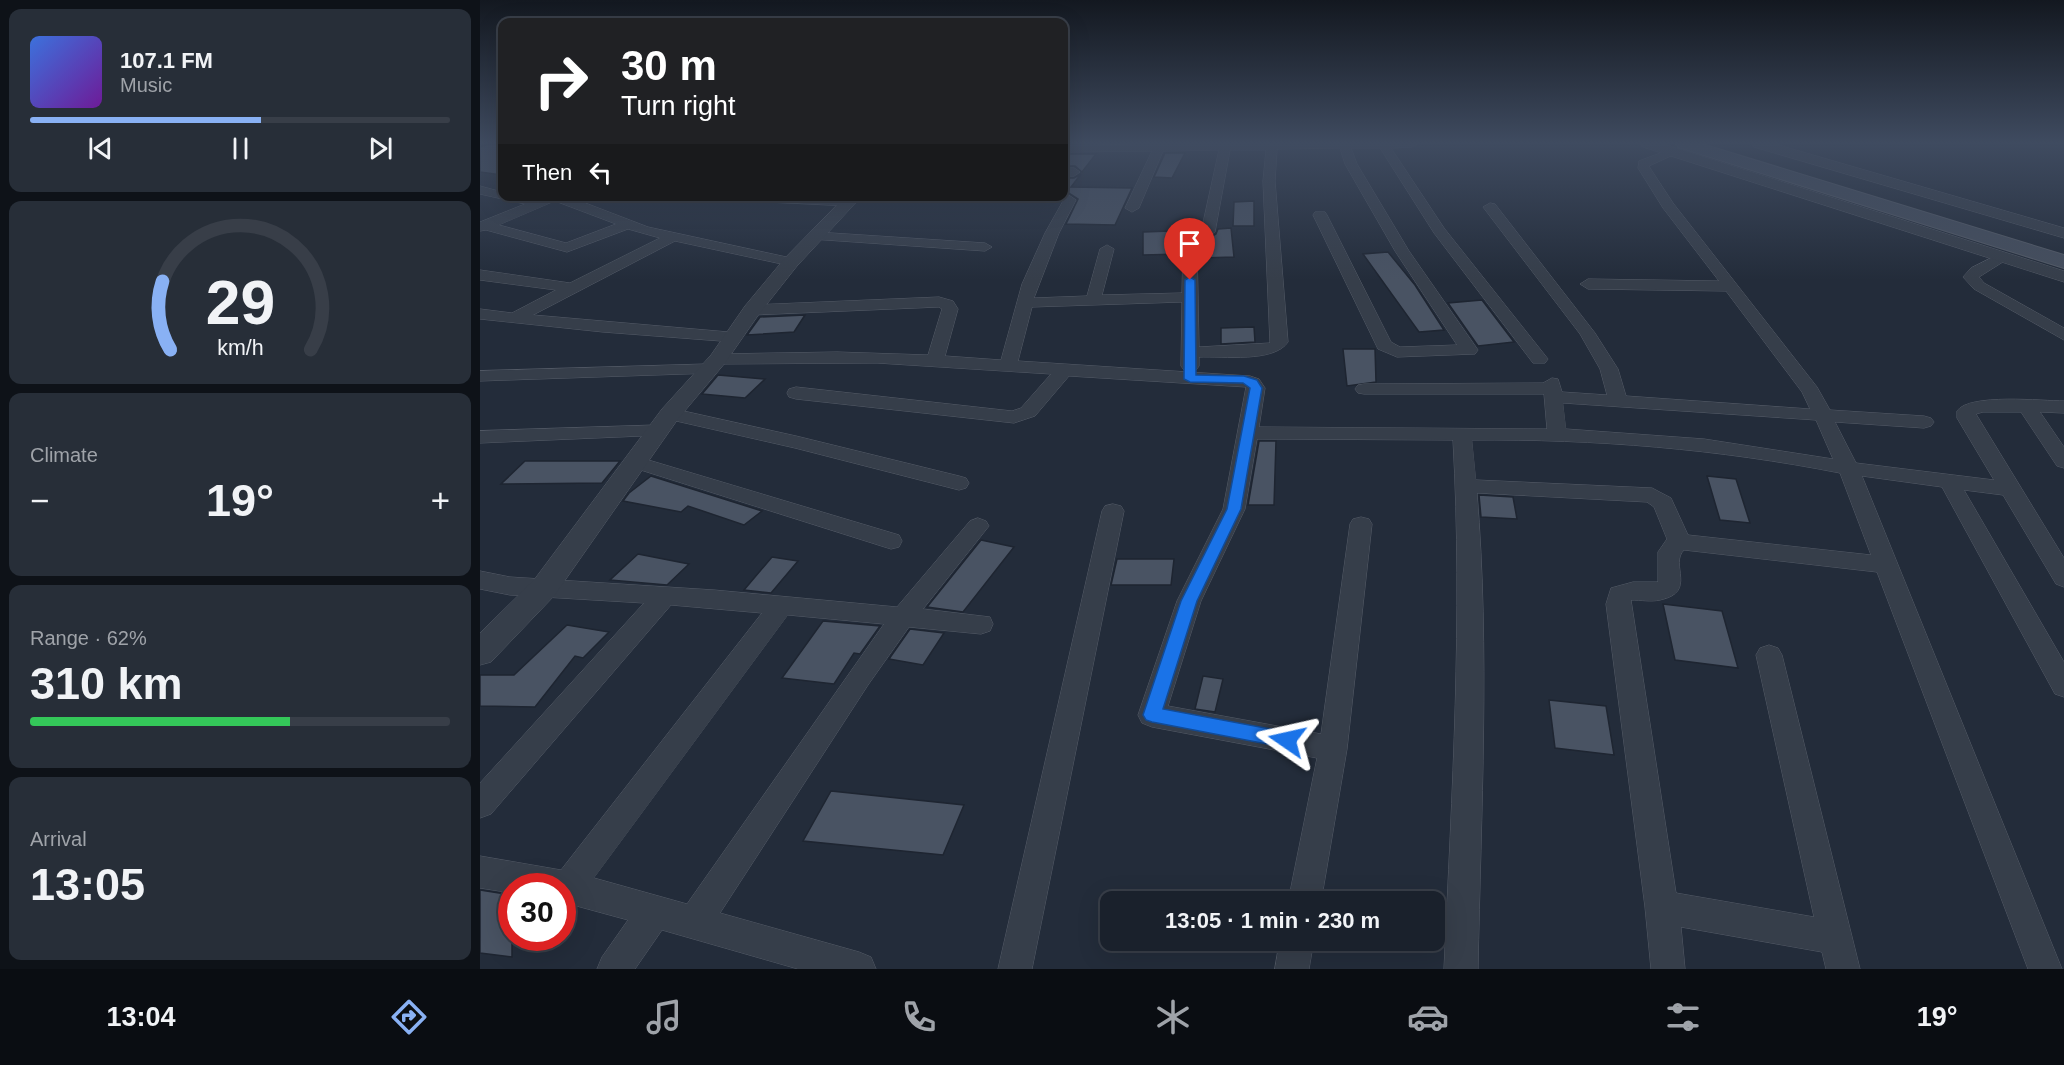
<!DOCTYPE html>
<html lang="en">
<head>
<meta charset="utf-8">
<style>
	body { margin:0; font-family:Arial,sans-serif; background:#272e38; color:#f1f3f6; height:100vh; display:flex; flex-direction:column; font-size:22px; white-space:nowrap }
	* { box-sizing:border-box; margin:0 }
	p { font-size:20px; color:#9fa3a9 }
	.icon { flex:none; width:33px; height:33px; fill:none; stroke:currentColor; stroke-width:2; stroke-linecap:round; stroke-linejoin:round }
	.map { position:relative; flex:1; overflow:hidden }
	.drawer { display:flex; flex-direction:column; gap:9px; padding:9px; background:#0e1218; width:480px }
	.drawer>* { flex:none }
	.banner { position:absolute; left:18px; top:18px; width:570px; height:183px; border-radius:12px; box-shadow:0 6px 24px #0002,0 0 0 2px #383e48; background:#202124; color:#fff; overflow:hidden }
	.speed { position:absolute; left:18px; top:873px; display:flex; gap:12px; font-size:30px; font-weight:700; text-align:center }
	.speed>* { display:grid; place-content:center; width:78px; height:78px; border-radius:50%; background:#1a212c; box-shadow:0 6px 24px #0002,0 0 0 2px #383e48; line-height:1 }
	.speed .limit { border:9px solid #d22; background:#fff; color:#111 }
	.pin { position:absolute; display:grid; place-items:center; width:51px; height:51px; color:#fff; margin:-62px -26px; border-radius:50% 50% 50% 0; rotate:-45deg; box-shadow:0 0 6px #0007 }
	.pin .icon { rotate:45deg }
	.me { position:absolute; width:66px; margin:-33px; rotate:281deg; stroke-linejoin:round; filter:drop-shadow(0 0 4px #0008) }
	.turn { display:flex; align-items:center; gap:21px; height:126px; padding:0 24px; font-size:27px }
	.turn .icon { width:78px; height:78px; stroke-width:2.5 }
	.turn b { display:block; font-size:42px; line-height:51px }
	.then { display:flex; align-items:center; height:57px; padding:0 24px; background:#0003; gap:12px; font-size:22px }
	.big { font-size:45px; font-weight:800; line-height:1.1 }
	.drawer .card { flex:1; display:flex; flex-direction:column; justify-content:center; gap:9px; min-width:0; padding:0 21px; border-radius:12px; background:#272e38 }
	.drawer .dial { align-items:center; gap:0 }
	.dial svg { height:156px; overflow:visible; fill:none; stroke:#383e48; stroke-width:7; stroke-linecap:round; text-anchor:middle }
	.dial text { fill:#f1f3f6; stroke:none }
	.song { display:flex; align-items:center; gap:18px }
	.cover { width:72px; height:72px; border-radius:9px; background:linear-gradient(135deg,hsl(220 70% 55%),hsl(280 70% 35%)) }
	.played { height:6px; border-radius:3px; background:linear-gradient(90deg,#89b1f4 55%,#383e48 55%) }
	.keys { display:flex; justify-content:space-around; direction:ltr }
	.heat { display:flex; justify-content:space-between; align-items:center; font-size:33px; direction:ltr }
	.charge { height:9px; border-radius:4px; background:linear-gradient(90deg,#34c759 62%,#383e48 0) }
	.trip { position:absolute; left:620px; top:891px; width:345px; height:60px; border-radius:12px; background:#1a212c; box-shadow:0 6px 24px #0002,0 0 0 2px #383e48; font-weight:800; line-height:60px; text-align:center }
	.dock { display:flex; height:96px; justify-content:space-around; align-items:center; background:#0a0d12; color:#9fa3a9 }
	.dock .icon { width:42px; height:42px }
	.dock .on { color:#89b1f4 }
	.dock b { font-size:27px; color:#f1f3f6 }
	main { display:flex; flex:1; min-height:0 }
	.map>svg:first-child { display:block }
	.building { fill:#495363; stroke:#1e2531; stroke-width:1.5 }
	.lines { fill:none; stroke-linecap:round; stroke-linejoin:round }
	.minor-casing { stroke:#555c68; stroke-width:1 }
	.tertiary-casing { stroke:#555c68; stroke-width:1 }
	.secondary-casing { stroke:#555c68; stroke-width:2 }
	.minor { fill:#363e4a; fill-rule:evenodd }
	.tertiary { fill:#363e4a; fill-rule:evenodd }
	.secondary { fill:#454e5d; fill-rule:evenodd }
	.route { fill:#1a73e8; stroke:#114b97; stroke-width:1.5 }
</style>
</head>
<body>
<main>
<section class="drawer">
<div class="card">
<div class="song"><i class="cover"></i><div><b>107.1 FM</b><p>Music</p></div></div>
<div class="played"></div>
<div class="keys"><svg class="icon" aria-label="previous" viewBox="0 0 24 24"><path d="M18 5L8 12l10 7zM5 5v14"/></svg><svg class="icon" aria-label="pause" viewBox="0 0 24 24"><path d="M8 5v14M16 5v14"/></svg><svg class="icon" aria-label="next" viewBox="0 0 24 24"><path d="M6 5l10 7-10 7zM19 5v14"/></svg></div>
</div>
<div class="card dial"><svg viewBox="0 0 100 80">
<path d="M14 69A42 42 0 1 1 86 69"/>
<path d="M14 69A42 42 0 0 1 10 34" stroke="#89b1f4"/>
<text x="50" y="56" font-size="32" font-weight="700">29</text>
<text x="50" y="72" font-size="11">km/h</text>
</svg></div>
<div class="card"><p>Climate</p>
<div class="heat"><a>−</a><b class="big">19°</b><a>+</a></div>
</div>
<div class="card"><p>Range · 62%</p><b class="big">310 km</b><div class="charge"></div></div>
<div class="card"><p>Arrival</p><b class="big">13:05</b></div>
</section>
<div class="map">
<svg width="1584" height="969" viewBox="0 0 1584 969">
	<rect width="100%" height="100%" fill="#232c3a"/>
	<g class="building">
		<polygon points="9,144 22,144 22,175 0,172 0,147"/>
		<polygon points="685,153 705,153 692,178 674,177"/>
		<polygon points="584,154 616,154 602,172 595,166 584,166"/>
		<polygon points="601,174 591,187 652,188 635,225 586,224 598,199 584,190 584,178 594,178"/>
		<polygon points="774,201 774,226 753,226 754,202"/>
		<polygon points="751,228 754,257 720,258 719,245 711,239 702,243 701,254 663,255 663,232 719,230 720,234 729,238 736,234 738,229"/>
		<polygon points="908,252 935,285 964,330 939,332 883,254"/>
		<polygon points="1002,300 1034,342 998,346 968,303"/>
		<polygon points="325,315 314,332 267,335 280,317"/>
		<polygon points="774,327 775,342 741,344 741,328"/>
		<polygon points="863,349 895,349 896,382 867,386"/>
		<polygon points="238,375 285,379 265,398 222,394"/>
		<polygon points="779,441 796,441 794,505 768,505"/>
		<polygon points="45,461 140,461 122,483 21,484"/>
		<polygon points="171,476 282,511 264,525 208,506 201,512 143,501 149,493"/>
		<polygon points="1227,476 1256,479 1270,523 1240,520"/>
		<polygon points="999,495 1033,497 1037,519 1001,517"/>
		<polygon points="501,540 534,547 483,612 447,607"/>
		<polygon points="158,554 209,564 187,585 130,580"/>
		<polygon points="292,557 318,561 291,593 264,590"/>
		<polygon points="637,559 694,559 691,585 631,585"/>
		<polygon points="1183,604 1242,611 1258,668 1195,660"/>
		<polygon points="343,621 400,626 380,654 374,653 354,684 302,678"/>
		<polygon points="87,625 129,632 103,658 95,656 55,707 0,706 0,675 34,675"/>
		<polygon points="430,629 464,633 443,665 409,659"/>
		<polygon points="723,676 743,679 735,712 715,709"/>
		<polygon points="1069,700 1126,706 1134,755 1075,748"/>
		<polygon points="351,791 484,805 463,855 323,841"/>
		<polygon points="0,890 32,895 32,957 0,953"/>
	</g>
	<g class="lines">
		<defs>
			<g id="minor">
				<path d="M667,144H937L932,147L911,148L964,228L1068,359L1065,363H1053L954,233L900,148H871L877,164L929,251L998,350L995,354L917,357L898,349L833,215L835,212H845L847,215L911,342L920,347L977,345L915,251L865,164L860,148L797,149L795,181L808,342C794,363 743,356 719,357V366L716,370H704L701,366L702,302L552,307L538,361L770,376L779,379L785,388L779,427L1067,429L1064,394H884L878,393L875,389L878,385L884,384L1063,383L1072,378L1078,379L1082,392L1127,395L1120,369L1100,334L1003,207L1010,203L1015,204L1115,333L1138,369L1146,396L1330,409L1322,392L1246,291L1108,289L1100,284L1108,279L1239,281L1183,208L1158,168L1159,161L1191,149L1195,150V154L1169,166L1170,168L1193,203L1337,387L1350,410L1444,416L1451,418L1454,422L1451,426L1444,428L1355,422L1376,463L1514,480L1477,418V411C1489,393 1563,401 1584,401V413L1560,412L1584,447V468L1577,466L1541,412H1503L1496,414L1584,558V587L1576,584L1523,495L1484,490L1584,662V697L1575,694L1462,487L1382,476L1582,969H1548L1397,572L1204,550C1189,564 1218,592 1180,600C1171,602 1161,600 1151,600L1196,893L1334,917L1276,655L1280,648L1289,645L1298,648L1302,655L1380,969H1346L1342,952L1201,927L1205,969H1171L1165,907L1126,604L1131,588L1153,582H1178V552L1187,539L1174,507L1167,502L997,493C1010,651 1001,811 998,969H964C972,792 983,617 973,440L777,439L765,509L721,601L688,706L841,734L870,524L873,519L881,517L889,519L892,524L867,749L841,902H808L837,758L672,727L662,723L658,715L697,601L743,509L766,387L589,376L555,416L534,423L316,399L309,397L307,393L309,389L316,387L532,411L541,408L571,374L397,363L238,364L232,363L229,359L232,355L238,354L357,352L448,355L462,309L459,307L272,315L264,310L272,305L459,297L473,301L478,309L465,356L521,360L542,284L565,233L583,201L578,196H584V192L596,200L579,233L554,298L607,296L620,249L627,245L634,249L622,295L702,293L703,245L710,241L717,245L719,347L790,343L783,181L786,150H750L735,232L728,236L721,232L739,150L683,151L659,208L652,212L645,208L672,151L584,152V146ZM1083,403L1336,420L1353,459L1224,439L1086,429ZM992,440C1116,439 1238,449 1360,473L1391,555L1208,535L1191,498L1172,488L996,480Z"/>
				<polygon points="584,168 594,168 600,172 594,176 584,176"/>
				<path d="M0,186L22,192V196H44L57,200L65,196H87L168,227L311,258L318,262L311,266L195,241L53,315L260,333L262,337L254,342L123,332L0,319V309L32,313L76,290L0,280V270L90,283L180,238L148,229L87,252L6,230L0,231V222L45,204L0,194ZM75,201L136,224L86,243L19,225Z"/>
				<path d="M239,196C260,196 365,192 375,202L369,206L245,200Z"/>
				<polygon points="336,232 505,243 512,247 505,251 331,239 329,236"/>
				<polygon points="1521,253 1528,257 1526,260 1499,277 1504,283 1584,328 1584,340 1494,289 1483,277 1491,268"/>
				<polygon points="228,364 234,365 237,369 234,373 0,381 0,371"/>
				<polygon points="190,408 316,436 479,476 486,478 489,483 486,488 479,490 315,448 183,418 181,414 183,410"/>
				<polygon points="178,425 185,427 188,431 185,435 0,443 0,431"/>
				<polygon points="155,456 419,535 422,541 419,547 411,549 148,466 145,462 148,458"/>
				<polygon points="633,504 641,506 644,511 552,969 518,969 622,511 625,506"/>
				<path d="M498,518L506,521L509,526L443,609L510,617L513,624L510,631L501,634L429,627L388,685L240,913L379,952L391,957L396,969H318L182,930L155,969H117L122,957L148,920L82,902V886H32V893L0,888V856L81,870L282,613L191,605L11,814L0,818V783L164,603L30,595L0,589V571L30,577L234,590L417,607L490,521ZM308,615L404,624L207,904L114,878Z"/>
				<polygon points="800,940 834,940 829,969 795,969"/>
			</g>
			<g id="tertiary">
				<polygon points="1161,144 1183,144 1584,271 1584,282 1163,147"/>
				<polygon points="1272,144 1295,144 1584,228 1584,238 1274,147"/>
				<polygon points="366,196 382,196 317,266 279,314 245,363 198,419 74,596 11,662 0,665 0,633 54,580 182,409 231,355 265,306 305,258"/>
			</g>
			<polygon id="secondary" points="1196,144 1222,144 1584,255 1584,268 1198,147"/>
		</defs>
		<use href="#minor" class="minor-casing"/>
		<use href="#tertiary" class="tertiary-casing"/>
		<use href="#secondary" class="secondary-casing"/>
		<use href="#minor" class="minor"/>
		<use href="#tertiary" class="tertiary"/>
		<use href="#secondary" class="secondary"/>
	</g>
	<linearGradient id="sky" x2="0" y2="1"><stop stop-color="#131820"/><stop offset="0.51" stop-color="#3f4b60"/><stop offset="1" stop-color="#3f4b60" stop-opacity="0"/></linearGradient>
	<rect width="1584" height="280" fill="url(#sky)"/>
	<polygon class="route" points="710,277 715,280 716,375 764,376 777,380 782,388 761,509 717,601 683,709 807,732 814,734 817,740 814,746 807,748 672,722 666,720 663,715 701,601 747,509 770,388 763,383 710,382 704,379 705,280"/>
</svg>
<div class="speed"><div class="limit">30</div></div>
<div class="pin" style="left:710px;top:280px;background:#d93025"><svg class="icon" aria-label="arrive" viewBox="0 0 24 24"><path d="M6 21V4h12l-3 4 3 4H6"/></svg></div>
<svg class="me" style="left:807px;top:740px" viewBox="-20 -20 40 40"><path d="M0-17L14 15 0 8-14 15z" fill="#1a73e8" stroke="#fff" stroke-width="4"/></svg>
<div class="trip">13:05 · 1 min · 230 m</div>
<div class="banner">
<div class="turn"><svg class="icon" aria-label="right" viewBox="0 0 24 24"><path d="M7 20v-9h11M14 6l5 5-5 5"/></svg><div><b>30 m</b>Turn right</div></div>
<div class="then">Then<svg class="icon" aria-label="left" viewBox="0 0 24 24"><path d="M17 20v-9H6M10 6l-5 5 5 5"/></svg></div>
</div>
</div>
</main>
<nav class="dock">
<b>13:04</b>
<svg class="icon on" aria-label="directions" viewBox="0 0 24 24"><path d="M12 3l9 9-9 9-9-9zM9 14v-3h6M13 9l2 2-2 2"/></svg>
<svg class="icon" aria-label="music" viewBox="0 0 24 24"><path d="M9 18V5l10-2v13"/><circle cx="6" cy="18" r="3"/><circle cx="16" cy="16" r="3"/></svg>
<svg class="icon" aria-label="phone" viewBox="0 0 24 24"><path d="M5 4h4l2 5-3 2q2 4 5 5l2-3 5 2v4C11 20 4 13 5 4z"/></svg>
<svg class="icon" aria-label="climate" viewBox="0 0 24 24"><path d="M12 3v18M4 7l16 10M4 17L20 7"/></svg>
<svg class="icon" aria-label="car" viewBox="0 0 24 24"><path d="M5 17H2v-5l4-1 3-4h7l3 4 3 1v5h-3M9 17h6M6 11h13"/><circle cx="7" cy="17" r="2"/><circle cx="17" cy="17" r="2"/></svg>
<svg class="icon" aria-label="filters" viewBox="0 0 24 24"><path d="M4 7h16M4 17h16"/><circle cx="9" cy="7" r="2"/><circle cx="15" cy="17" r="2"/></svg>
<b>19°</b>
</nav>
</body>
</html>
